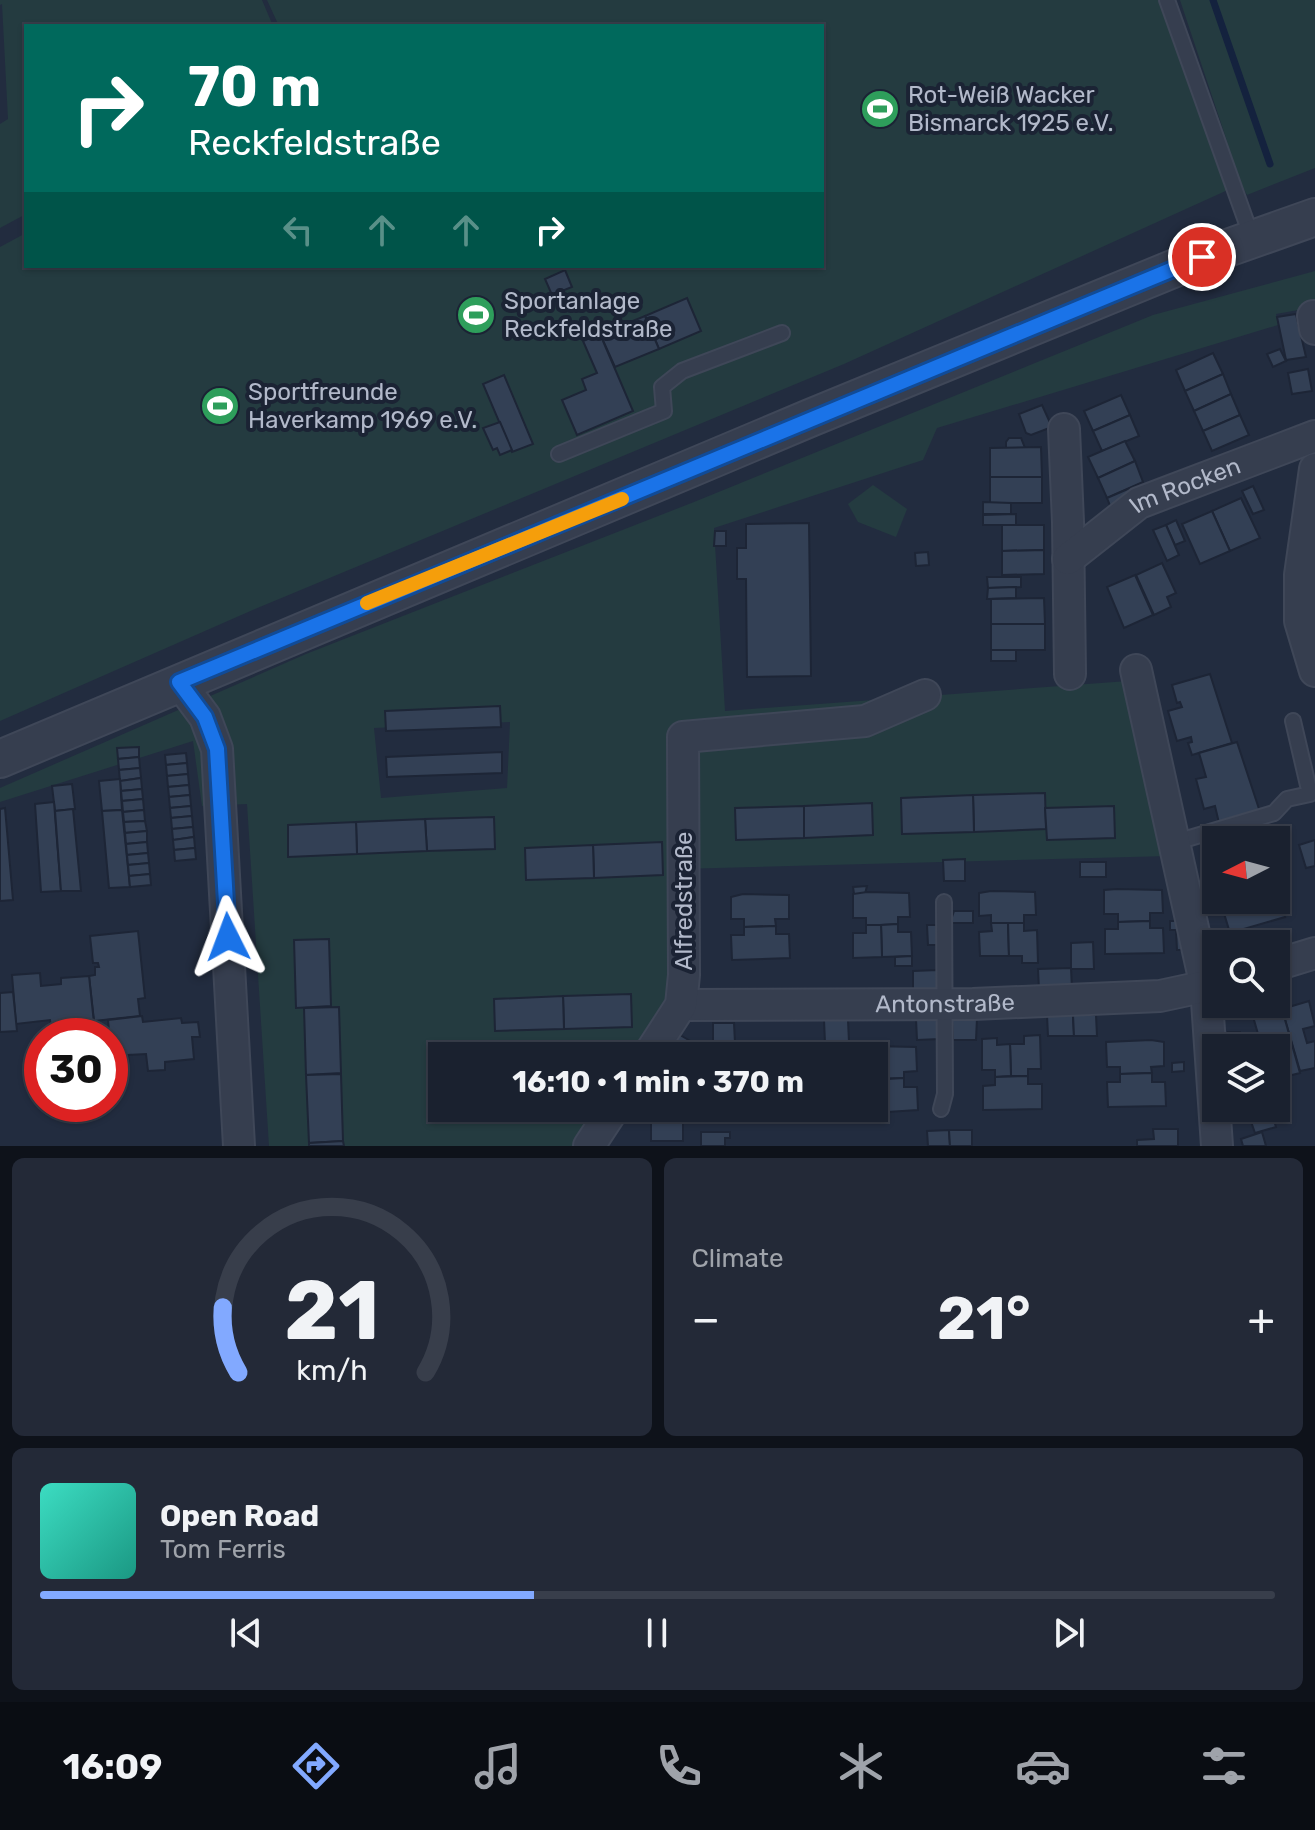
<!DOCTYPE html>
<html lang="en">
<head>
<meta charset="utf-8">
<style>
	body { margin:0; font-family:Rubik,sans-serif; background:#232937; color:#f1f3f6; height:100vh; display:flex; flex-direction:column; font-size:30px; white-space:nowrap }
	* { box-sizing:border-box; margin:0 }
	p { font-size:26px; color:#9fa3aa }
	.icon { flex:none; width:44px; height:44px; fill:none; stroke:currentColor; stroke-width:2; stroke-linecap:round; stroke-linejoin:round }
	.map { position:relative; height:1146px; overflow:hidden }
	.sheet { display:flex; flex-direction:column; gap:12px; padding:12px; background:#0e121a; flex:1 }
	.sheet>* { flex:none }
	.banner { position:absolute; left:24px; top:24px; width:800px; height:244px; border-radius:0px; box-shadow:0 2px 6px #0004,0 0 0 2px #383e4b; background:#00695c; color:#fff; overflow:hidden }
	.needle { width:52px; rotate:264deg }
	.fabs { position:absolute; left:1202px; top:826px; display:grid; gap:16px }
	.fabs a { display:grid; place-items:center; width:88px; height:88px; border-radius:0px; background:#1a212f; box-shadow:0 2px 6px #0004,0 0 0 2px #383e4b; font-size:40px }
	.speed { position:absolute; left:24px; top:1018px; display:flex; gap:16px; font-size:40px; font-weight:700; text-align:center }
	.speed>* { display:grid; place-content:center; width:104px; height:104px; border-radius:50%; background:#1a212f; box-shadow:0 2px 6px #0004,0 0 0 2px #383e4b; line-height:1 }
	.speed .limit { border:12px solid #d22; background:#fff; color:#111 }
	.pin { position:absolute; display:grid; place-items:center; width:68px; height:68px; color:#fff; margin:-34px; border:4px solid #fff; border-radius:50%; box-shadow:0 2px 8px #0007 }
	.me { position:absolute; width:88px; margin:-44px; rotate:357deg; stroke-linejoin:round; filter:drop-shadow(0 0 6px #0008) }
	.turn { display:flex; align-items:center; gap:28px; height:168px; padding:0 32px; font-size:36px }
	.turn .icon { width:104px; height:104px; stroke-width:2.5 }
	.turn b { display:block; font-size:56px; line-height:68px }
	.lanes { display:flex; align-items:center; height:76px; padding:0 32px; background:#0003; justify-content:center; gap:40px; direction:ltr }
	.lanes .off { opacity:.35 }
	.big { font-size:60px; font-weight:700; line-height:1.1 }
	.sheet .tile { flex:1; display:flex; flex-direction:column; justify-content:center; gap:12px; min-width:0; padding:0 28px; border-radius:12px; background:#232937 }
	.sheet .dial { align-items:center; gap:0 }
	.dial svg { height:208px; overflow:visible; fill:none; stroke:#383e4b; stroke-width:7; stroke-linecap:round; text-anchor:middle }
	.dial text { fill:#f1f3f6; stroke:none }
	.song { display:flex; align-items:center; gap:24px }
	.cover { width:96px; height:96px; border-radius:12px; background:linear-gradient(135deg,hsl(170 70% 55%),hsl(170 70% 35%)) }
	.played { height:8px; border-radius:4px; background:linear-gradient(90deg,#82a9ff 40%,#383e4b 40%) }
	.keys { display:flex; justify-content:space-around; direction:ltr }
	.heat { display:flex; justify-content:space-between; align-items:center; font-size:44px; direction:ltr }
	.sheet .tiles { flex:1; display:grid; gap:12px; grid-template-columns:1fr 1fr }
	.tile:last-child { grid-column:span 2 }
	.trip { position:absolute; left:428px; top:1042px; width:460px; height:80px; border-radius:0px; background:#1a212f; box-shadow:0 2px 6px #0004,0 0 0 2px #383e4b; font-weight:700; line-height:80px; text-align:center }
	.tabs { display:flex; height:128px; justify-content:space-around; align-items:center; background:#0a0d13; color:#9fa3aa }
	.tabs .icon { width:56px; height:56px }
	.tabs .selected { color:#82a9ff }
	.tabs b { font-size:36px; color:#f1f3f6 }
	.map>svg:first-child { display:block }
	.green { fill:#243b40; fill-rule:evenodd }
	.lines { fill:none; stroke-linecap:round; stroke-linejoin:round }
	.stream { stroke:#14223e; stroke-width:7 }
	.building { fill:#334055; stroke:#1d2536; stroke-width:2 }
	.service-casing { stroke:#3f4758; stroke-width:18 }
	.minor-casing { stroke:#3f4758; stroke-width:34 }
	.tertiary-casing { stroke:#3f4758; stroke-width:40 }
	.service { stroke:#363e4f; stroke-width:14 }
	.minor { stroke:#363e4f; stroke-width:30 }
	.tertiary { stroke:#363e4f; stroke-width:36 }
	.route-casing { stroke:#114b97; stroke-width:20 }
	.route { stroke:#1a73e8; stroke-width:14 }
	.slow { stroke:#f59e0b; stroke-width:14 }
	.labels { text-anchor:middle; stroke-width:8; stroke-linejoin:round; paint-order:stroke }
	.poi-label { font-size:24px; fill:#b2b9ca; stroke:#1b2334; text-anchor:start }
	.street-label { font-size:24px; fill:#b2b9ca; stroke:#1b2334 }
</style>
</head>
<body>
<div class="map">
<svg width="1315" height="1146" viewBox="0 0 1315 1146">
	<rect width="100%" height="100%" fill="#222c3f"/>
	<g class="green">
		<polygon points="0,0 262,0 273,26 26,26 26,214 0,228 0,124 8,119 2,4 0,5"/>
		<polygon points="267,0 1174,0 1228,144 1180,0 1315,0 1315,168 1247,195 1241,184 844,364 255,609 0,721 0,247 26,233 26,266 822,266 822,26 279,26"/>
		<path d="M1315,271V307L1276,314L1278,325L937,428L923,460L714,528L725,711L1128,681L1169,856L679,869L671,994L632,1056H442V1108H599L576,1146H269L247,804L202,806L193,741L0,802V788L306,654L694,502L1153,315ZM510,722L507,788L381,798L374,728Z"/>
		<polygon points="873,485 907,509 896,537 858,522 848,504"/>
	</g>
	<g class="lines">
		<polyline class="stream" points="1213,0 1270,164"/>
	</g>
	<g class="building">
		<polygon points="565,270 572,287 552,295 545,279"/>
		<polygon points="687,298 701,331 659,349 645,316"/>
		<polygon points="1296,314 1306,357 1286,360 1277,317"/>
		<polygon points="645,316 659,349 615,367 600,334"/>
		<polygon points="600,334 633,411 577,435 562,400 586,390 582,379 597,373 583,341"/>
		<polygon points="1280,349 1286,361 1273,367 1267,354"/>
		<polygon points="1213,353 1223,374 1185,391 1176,370"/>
		<polygon points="1308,369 1312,391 1292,394 1288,373"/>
		<polygon points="1223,374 1231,394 1194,411 1185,391"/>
		<polygon points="504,375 533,444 512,452 483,384"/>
		<polygon points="1231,394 1240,415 1203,431 1194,411"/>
		<polygon points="1121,395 1130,415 1093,431 1084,411"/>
		<polygon points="1042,405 1052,427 1031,435 1026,433 1019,414"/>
		<polygon points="1130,415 1139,436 1102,451 1093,431"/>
		<polygon points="1240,415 1249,435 1212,451 1203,431"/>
		<polygon points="500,422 512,450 500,455 497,448 493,450 483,428"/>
		<polygon points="1009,438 1021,438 1025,448 1006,448 1006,442"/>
		<polygon points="1125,441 1135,461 1098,478 1088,457"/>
		<polygon points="1041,447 1042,477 990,477 990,448"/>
		<polygon points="1135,461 1143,482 1107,498 1098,478"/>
		<rect x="990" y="477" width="52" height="26"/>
		<polygon points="1137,485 1141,495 1111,508 1107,498"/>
		<polygon points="1253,486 1264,510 1253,514 1242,491"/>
		<polygon points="1241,498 1260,538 1230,551 1212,511"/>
		<polygon points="983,502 1011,503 1011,514 983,514"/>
		<polygon points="1212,511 1230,551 1200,564 1182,524"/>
		<polygon points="1016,514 1016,525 983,525 983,515"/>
		<polygon points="1176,520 1185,541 1175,545 1166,525"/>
		<polygon points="809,523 811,676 747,677 746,579 737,579 737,548 746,548 746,524"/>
		<polygon points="1002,525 1044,525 1044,550 1002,551"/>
		<polygon points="1166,525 1179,555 1167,561 1153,530"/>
		<polygon points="715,531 726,531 726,546 714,546"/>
		<polygon points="1044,550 1044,574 1002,575 1002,551"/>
		<polygon points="928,552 929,565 916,566 915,553"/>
		<polygon points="1162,563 1176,593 1167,597 1171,607 1154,615 1136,575"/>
		<polygon points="1135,575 1153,615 1124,628 1107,587"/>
		<polygon points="987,577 1021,577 1021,587 988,588"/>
		<polygon points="1016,587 1016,598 987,599 988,588"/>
		<polygon points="1044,598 1045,624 991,624 991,599"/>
		<rect x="991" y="624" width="54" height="26"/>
		<rect x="991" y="650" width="25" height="11"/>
		<polygon points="1210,674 1232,743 1192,755 1188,743 1192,742 1191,737 1177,741 1168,711 1182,707 1180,702 1177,703 1172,685"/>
		<polygon points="500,706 501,727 386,731 385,711"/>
		<polygon points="1237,742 1260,812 1219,823 1215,806 1204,809 1196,779 1206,777 1199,753"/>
		<polygon points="139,747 139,757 118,759 117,748"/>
		<polygon points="502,752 502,773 387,777 386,757"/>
		<polygon points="186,753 187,763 166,765 165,755"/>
		<polygon points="139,757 140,768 119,770 118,759"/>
		<polygon points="187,763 188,774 167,776 166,765"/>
		<polygon points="140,768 141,778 120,781 119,770"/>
		<polygon points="188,774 189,785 168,787 167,776"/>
		<polygon points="141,778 142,789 121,791 120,781"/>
		<polygon points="120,779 122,810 102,811 99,781"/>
		<polygon points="72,784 75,809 55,811 52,786"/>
		<polygon points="189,785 190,795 169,797 168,787"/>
		<polygon points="142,789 143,799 122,801 121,791"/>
		<polygon points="1045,793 1046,829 974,832 973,795"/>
		<polygon points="190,795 191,806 170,808 169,797"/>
		<polygon points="973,795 974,832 902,834 901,798"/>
		<polygon points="143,799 144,810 123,812 122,801"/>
		<polygon points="54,802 61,891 41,892 35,804"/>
		<polygon points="872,803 873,835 804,838 804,806"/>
		<polygon points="191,806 192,816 171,818 170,808"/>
		<polygon points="804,806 804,838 736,840 735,808"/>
		<polygon points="1114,806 1115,838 1047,840 1045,808"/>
		<polygon points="5,808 13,900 0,901 0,809"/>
		<polygon points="73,809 81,891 61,891 55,811"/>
		<polygon points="122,810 130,887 109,888 102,811"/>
		<polygon points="144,810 145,821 124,822 123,812"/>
		<polygon points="192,816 193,827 172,829 171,818"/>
		<polygon points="494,817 495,849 427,851 425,819"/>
		<polygon points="425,819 427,851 357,854 356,822"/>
		<polygon points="145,821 147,831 125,833 124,822"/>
		<polygon points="356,822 357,854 288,857 288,825"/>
		<polygon points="193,827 194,837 173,840 172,829"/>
		<polygon points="147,831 147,842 126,844 125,833"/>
		<polygon points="194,837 195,848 174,850 173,840"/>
		<polygon points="1315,840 1315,866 1306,868 1299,845"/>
		<polygon points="147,842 148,853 127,855 126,844"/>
		<polygon points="662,842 663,875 594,878 593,845"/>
		<polygon points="593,845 594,878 526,880 525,848"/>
		<polygon points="195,848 196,859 175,861 174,850"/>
		<polygon points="148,853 149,863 128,865 127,855"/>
		<polygon points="965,859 965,881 944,881 943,860"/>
		<rect x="1080" y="862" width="26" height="15"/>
		<polygon points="149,863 150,874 129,876 128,865"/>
		<polygon points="150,874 151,885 130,887 129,876"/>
		<polygon points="867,886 865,894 854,894 853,887"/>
		<polygon points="1117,889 1162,890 1163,913 1150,913 1150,921 1118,922 1118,914 1104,914 1104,890"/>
		<polygon points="991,891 1035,892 1036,915 1024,915 1024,923 991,923 991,915 979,916 979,893"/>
		<polygon points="867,892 909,893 910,917 898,917 898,924 881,925 866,925 866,918 853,918 853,894"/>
		<polygon points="743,894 789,895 789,919 775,919 776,926 744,927 744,919 731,919 731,897"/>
		<polygon points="1276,894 1285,917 1230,933 1223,910 1236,906 1235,900 1276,900"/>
		<polygon points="954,911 973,911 973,923 950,923"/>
		<polygon points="1150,921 1150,928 1163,928 1164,953 1105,954 1105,929 1118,929 1118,922"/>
		<polygon points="1170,921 1185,921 1191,950 1177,950 1176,930 1170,930"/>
		<polygon points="991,923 1008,923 1009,956 980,956 979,932 992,931"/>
		<polygon points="1008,923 1024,923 1024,931 1037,930 1038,963 1022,963 1022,956 1009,956"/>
		<polygon points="898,924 898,932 911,932 912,956 882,957 881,925"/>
		<polygon points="866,925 881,925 882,957 853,958 853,933 866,933"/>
		<polygon points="927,925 938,925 938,945 928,945"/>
		<polygon points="776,926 776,934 789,934 790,958 732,960 731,935 744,935 744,927"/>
		<polygon points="138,931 145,998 138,999 140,1016 94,1021 89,976 95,975 95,967 99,967 98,963 93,963 90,936"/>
		<polygon points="329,939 331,1006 296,1008 294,940"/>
		<polygon points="1093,942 1094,969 1071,969 1071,943"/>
		<polygon points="912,956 912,966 895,966 895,957"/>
		<polygon points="1071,968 1072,989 1039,990 1038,969"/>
		<polygon points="938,970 938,991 913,991 913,971"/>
		<polygon points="40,973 41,986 61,984 61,978 89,976 94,1023 79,1025 79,1029 52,1032 50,1020 16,1024 12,975"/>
		<polygon points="13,992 17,1031 0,1032 0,993"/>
		<polygon points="631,994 632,1027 564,1029 563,996"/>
		<polygon points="563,996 564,1029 495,1031 494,999"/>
		<polygon points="1309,1001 1315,1026 1303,1029 1307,1043 1315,1041 1315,1068 1300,1071 1282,1009"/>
		<polygon points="1256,1004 1267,1004 1269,1012 1282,1009 1300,1073 1288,1076 1290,1086 1276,1091 1276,1048 1262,1048 1250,1006"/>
		<polygon points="339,1007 341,1073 306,1075 304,1008"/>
		<polygon points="1047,1015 1073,1015 1074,1036 1048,1036"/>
		<polygon points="1073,1015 1096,1015 1097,1036 1074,1036"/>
		<polygon points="142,1016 143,1022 181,1018 182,1023 198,1022 200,1037 192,1037 194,1059 165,1062 165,1070 148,1071 146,1054 128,1055 129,1064 112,1066 108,1020"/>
		<polygon points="939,1018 940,1039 917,1040 916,1019"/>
		<polygon points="952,1018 977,1018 976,1040 953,1040"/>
		<polygon points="824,1020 848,1020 849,1042 825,1043"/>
		<polygon points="713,1023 734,1023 735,1043 713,1043"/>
		<polygon points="1228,1032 1240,1032 1240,1043 1253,1040 1256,1048 1228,1048"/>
		<polygon points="680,1035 699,1046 693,1056 676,1056 670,1052"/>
		<polygon points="1040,1035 1041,1069 1028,1069 1028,1076 1011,1076 1010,1044 1024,1044 1024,1036"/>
		<polygon points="997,1038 997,1045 1010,1044 1011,1076 995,1077 995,1070 982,1070 982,1039"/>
		<polygon points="1151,1040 1164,1042 1164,1066 1151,1067 1152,1073 1120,1074 1120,1067 1107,1067 1106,1042"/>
		<polygon points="871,1046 916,1047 917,1071 904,1072 904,1078 874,1079 874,1056 858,1056 858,1048"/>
		<polygon points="747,1050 793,1050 793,1056 734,1056 734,1051"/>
		<polygon points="1184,1062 1184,1071 1172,1072 1172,1063"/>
		<polygon points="1152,1073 1152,1082 1165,1082 1166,1106 1108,1107 1107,1082 1120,1082 1120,1074"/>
		<polygon points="341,1074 343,1141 309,1143 306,1075"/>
		<polygon points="1028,1076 1028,1084 1042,1084 1042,1109 983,1110 983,1086 995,1085 995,1077"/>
		<polygon points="904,1078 904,1087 917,1087 918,1110 887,1112 887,1079"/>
		<polygon points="874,1079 887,1079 887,1112 860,1111 859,1108 874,1108"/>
		<rect x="651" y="1108" width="32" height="33"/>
		<polygon points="736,1108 794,1108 794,1113 749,1116 736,1115"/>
		<polygon points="1264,1108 1270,1108 1276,1127 1255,1133 1248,1113"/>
		<polygon points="1153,1129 1178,1129 1178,1146 1137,1146 1137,1140 1154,1139"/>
		<polygon points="949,1130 950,1146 928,1146 927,1131"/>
		<polygon points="949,1130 972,1130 972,1146 950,1146"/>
		<polygon points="701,1132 730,1132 730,1138 725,1138 725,1146 701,1146"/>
		<polygon points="1262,1132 1266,1146 1243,1146 1241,1139"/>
		<polygon points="343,1141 344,1146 309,1146 309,1143"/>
	</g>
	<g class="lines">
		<defs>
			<g id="service">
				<polyline points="1167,0 1252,238"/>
				<polyline points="559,454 664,411 662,387 682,371 782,333"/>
				<polyline points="1173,843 1274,813 1287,799 1310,794 1293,721"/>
				<polyline points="941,1109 945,1094 944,902"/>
			</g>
			<g id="minor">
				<polyline points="1313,316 1315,329"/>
				<polyline points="1064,429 1068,522 1070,674"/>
				<polyline points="1315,469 1300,575 1300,621 1315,671"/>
				<path id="s1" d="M1068,559L1139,503L1315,436"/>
				<polyline points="1136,670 1206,987 1217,1146"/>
				<polyline points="179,682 205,717 217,749 239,1146"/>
				<polyline points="1276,965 1315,953"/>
				<path id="s2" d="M681,1005L973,1004L1160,996L1216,984"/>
				<polyline points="648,1056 681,1005 684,975 683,737 865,721 925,695"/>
				<polyline points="589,1146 614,1108"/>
			</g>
			<polyline id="tertiary" points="0,759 810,418 1202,257 1315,217"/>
		</defs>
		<use href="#service" class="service-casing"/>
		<use href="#minor" class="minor-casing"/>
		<use href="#tertiary" class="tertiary-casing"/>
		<use href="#service" class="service"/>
		<use href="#minor" class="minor"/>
		<use href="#tertiary" class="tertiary"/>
	</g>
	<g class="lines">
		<defs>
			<polyline id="route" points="228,937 217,749 205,717 179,682 1202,257"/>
		</defs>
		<use href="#route" class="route-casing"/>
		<use href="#route" class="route"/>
		<polyline class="slow" points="367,603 622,499"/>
	</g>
	<defs>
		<symbol id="stadium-disc" viewBox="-11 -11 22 22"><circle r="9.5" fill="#2e9e5b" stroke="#1b2334"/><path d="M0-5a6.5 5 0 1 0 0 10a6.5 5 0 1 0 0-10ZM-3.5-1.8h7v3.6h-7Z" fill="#fff"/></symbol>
	</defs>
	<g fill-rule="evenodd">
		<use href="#stadium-disc" x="858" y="87" width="44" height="44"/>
		<use href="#stadium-disc" x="454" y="293" width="44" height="44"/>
		<use href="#stadium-disc" x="198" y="384" width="44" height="44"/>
	</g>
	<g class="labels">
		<g class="poi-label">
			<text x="908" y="103">Rot-Weiß Wacker<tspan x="908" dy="28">Bismarck 1925 e.V.</tspan></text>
			<text x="504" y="309">Sportanlage<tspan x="504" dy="28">Reckfeldstraße</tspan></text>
			<text x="248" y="400">Sportfreunde<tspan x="248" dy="28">Haverkamp 1969 e.V.</tspan></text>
		</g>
		<g class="street-label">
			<text dy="8" stroke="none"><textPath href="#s1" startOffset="140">Im Rocken</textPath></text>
			<text transform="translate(684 901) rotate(-90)" y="8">Alfredstraße</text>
			<text dy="8" stroke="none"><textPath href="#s2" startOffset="264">Antonstraße</textPath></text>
		</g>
	</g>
</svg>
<div class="fabs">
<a><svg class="needle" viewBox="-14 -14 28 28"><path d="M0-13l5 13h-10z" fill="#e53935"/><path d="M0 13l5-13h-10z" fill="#9fa3aa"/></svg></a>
<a><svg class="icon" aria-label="search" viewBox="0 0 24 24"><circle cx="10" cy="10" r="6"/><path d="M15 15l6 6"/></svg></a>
<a><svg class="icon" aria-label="layers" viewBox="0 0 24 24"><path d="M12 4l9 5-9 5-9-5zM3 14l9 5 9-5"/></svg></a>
</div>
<div class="speed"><div class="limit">30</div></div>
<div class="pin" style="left:1202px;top:257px;background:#d93025"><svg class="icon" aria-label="arrive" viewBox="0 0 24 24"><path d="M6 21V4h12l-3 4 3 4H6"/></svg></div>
<svg class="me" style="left:228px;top:937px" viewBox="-20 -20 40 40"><path d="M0-17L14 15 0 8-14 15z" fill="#1a73e8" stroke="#fff" stroke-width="4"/></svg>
<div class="trip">16:10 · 1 min · 370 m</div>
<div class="banner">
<div class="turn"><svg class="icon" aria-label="right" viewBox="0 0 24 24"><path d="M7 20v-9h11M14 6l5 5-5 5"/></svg><div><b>70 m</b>Reckfeldstraße</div></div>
<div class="lanes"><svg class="icon off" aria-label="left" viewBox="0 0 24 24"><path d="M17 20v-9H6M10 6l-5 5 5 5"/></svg><svg class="icon off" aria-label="ahead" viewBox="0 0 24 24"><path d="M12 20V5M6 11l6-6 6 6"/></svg><svg class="icon off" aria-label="ahead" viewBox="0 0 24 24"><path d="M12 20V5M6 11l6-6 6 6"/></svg><svg class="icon" aria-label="right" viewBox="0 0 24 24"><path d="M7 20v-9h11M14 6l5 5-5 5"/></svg></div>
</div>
</div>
<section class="sheet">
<div class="tiles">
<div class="tile dial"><svg viewBox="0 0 100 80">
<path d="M14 69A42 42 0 1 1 86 69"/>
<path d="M14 69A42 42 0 0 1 8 44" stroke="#82a9ff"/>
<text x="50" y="56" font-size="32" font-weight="700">21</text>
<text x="50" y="72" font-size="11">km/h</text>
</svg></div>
<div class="tile"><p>Climate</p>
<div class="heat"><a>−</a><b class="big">21°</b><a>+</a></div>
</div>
<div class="tile">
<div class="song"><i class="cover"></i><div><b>Open Road</b><p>Tom Ferris</p></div></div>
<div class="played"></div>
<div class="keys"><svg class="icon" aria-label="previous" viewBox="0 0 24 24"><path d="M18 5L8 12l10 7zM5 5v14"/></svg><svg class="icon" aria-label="pause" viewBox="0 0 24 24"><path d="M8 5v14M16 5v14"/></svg><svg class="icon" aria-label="next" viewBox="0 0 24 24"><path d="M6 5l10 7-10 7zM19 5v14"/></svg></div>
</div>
</div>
</section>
<nav class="tabs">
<b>16:09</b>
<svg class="icon selected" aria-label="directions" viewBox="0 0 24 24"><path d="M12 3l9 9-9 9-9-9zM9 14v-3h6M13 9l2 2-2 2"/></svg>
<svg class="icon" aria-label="music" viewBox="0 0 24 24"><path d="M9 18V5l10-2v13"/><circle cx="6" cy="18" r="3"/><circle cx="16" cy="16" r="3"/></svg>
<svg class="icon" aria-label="phone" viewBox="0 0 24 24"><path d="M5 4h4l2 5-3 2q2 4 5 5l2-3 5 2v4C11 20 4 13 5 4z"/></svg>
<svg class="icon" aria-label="climate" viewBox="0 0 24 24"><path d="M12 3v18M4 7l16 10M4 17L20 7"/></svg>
<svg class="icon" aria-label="car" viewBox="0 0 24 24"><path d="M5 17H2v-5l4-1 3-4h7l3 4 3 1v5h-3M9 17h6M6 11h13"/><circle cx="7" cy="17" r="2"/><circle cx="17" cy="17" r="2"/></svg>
<svg class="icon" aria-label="filters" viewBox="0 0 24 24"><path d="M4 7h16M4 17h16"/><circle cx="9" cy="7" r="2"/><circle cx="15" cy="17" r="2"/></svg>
</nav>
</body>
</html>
